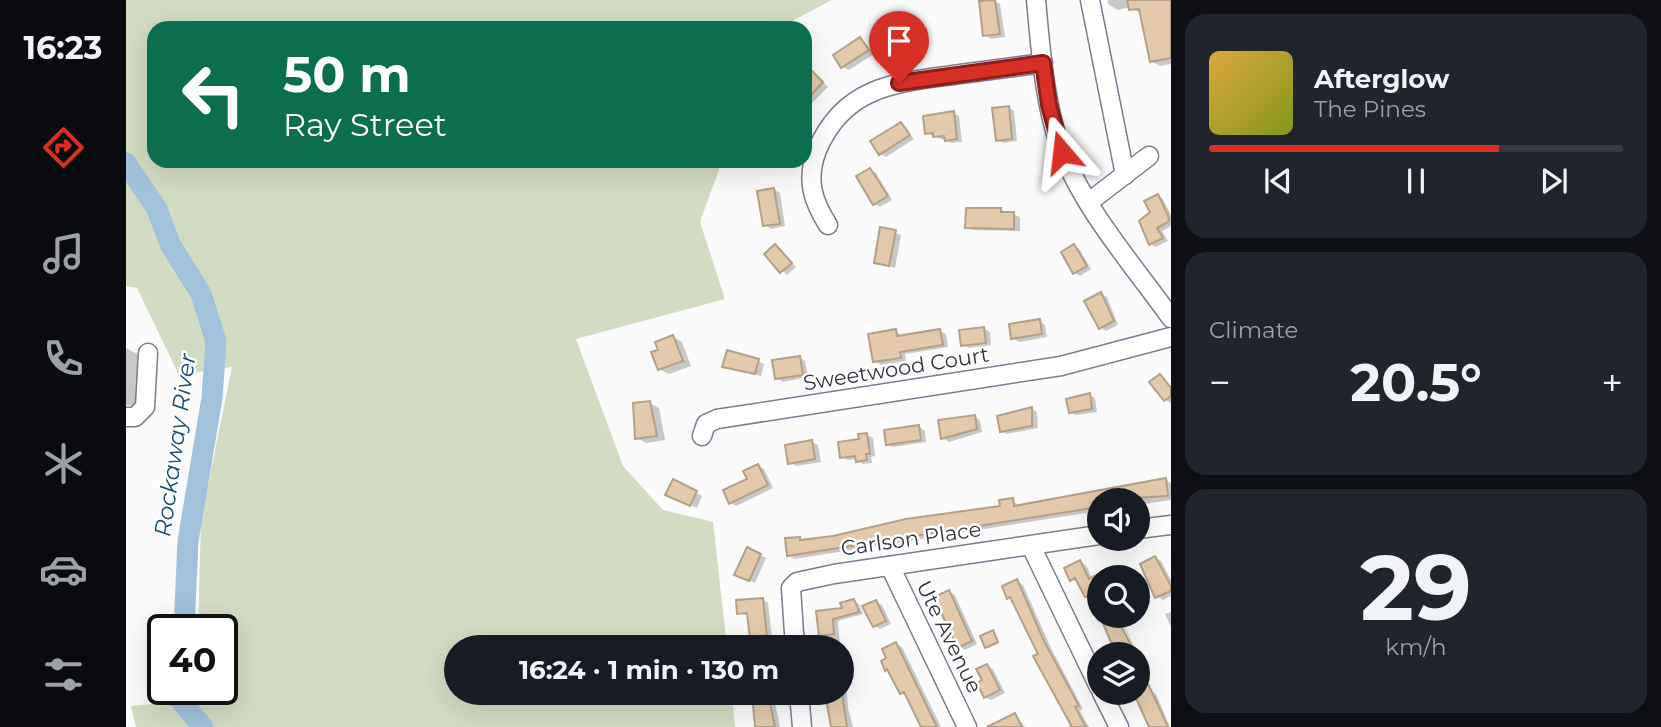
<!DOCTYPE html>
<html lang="en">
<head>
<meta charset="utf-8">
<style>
	body { margin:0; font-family:Montserrat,sans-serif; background:#20242c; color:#f1f3f6; height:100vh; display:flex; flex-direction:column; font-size:26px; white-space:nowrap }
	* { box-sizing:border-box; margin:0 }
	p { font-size:23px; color:#9ea1a6 }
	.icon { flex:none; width:38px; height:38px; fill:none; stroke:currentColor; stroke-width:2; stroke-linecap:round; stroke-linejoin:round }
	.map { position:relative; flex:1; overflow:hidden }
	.panel { display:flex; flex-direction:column; gap:14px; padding:14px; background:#0d0f14; width:490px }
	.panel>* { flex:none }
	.banner { position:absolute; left:21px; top:21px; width:665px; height:147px; border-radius:21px; box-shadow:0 7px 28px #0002; background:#0b6e4f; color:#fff; overflow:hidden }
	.tools { position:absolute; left:961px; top:488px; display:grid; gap:14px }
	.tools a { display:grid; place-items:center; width:63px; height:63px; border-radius:50%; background:#171b24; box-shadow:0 7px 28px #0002; font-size:35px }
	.speed { position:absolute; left:21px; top:614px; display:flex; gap:14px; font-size:35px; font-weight:700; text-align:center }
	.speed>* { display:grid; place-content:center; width:91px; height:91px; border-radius:50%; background:#171b24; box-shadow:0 7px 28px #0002; line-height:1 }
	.speed .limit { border:4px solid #111; border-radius:10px; background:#fff; color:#111 }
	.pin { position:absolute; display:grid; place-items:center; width:60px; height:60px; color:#fff; margin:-72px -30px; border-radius:50% 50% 50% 0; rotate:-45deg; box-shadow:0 0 7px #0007 }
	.pin .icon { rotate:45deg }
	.me { position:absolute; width:77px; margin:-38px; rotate:343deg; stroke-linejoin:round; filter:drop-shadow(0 0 5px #0008) }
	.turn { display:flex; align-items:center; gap:24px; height:147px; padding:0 21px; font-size:32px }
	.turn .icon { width:91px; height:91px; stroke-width:2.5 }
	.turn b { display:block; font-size:49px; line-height:60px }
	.big { font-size:52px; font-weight:700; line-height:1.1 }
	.panel .widget { flex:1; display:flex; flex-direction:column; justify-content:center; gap:10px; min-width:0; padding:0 24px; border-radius:21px; background:#20242c }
	.panel .dial { align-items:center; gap:0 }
	.dial b { font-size:91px; line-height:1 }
	.song { display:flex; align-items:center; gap:21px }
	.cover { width:84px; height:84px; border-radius:10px; background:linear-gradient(135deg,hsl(40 70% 55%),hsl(70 70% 35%)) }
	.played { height:7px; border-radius:4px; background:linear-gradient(90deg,#d93025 70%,#363941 70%) }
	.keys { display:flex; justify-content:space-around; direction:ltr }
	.heat { display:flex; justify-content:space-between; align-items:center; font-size:38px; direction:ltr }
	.trip { position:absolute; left:318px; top:635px; width:410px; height:70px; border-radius:35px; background:#171b24; box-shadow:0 7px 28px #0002; font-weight:700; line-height:70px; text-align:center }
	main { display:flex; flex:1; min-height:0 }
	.menu { display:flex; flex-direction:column; width:126px; justify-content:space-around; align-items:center; background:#090b0e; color:#9ea1a6 }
	.menu .icon { width:49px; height:49px }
	.menu .current { color:#d93025 }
	.menu b { font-size:32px; color:#f1f3f6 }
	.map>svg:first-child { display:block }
	.green { fill:#d2dcc2 }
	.shadow { fill:#0003 }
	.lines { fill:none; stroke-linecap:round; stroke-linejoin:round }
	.river { stroke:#a0c2dc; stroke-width:21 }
	.building { fill:#e4caaa; stroke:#b4a087; stroke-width:2 }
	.minor-casing { stroke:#7f7994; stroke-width:21 }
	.minor { stroke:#fff; stroke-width:18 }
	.route-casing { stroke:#8d1f18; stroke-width:18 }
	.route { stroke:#d93025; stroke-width:12 }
	.labels { text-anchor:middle; stroke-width:5; stroke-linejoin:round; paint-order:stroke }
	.street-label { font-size:21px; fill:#34323d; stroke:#fff }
	.water-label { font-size:23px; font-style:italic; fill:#174e72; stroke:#fff }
</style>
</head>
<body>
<main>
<nav class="menu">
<b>16:23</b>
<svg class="icon current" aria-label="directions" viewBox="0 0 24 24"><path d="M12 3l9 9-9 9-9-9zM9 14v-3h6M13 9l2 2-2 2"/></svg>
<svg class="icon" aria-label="music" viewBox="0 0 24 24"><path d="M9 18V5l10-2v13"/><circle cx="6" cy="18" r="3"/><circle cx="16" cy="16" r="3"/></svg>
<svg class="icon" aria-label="phone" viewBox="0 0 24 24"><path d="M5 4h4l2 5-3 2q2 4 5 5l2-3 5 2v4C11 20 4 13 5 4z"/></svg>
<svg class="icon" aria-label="climate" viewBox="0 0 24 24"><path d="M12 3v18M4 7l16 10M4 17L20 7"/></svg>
<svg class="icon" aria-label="car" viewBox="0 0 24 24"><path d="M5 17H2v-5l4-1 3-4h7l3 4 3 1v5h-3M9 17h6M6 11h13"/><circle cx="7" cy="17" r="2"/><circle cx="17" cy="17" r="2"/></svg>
<svg class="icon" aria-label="filters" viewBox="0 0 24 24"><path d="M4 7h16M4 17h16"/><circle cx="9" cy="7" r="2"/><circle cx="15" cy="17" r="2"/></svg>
</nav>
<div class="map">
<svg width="1045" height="727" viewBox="0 0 1045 727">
	<rect width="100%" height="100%" fill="#fbfbfb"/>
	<polygon class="green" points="0,0 706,0 666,21 661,28 28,28 28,161 596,161 574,222 599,299 450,339 497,466 537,510 587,522 601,647 331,648 331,693 606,693 609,727 10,727 5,706 39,703 71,690 96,690 96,630 72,630 75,519 106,367 53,375 11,288 0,286"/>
	<g class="shadow">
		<polygon points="982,0 1045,0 1045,64 1034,66 1025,61 1016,14 1004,7 992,10 982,4"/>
		<polygon points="868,1 874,4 879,37 865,39 859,35"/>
		<polygon points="795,25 801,28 803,46 762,50 756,47"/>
		<polygon points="734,39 748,54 723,70 717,67"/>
		<polygon points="687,73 702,87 679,110 679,81"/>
		<polygon points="883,107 888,111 891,141 877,143 871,139"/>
		<polygon points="827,113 833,116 836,142 826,143 800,133"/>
		<polygon points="775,124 788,139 760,157 754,154"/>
		<polygon points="641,161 659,161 658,166"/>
		<polygon points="744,170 750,173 766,200 754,207 748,203"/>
		<polygon points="648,189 654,193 659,226 645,229 639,225"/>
		<polygon points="1032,196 1037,199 1045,215 1045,226 1036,231 1042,241 1030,247 1024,244 1026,212"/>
		<polygon points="875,210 894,217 894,231 847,230 841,227"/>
		<polygon points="755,229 775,235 769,268 749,262"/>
		<polygon points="649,246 670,267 661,275 640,255"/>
		<polygon points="948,246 954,250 965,269 954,276 948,272"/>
		<polygon points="975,294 981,297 992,325 980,331 975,327"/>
		<polygon points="913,321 919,325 921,337 893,342 887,338"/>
		<polygon points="858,329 864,332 865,345 843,348 837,345"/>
		<polygon points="770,331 776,337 814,331 820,334 822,347 779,354 780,361 755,365 749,361"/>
		<polygon points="547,337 556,342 565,366 543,374 533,369 535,351"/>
		<polygon points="0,348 13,355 10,406 0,405"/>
		<polygon points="673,358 679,361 682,377 657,382 651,378"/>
		<polygon points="632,361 638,364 635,376 598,366"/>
		<polygon points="1034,376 1045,386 1045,403 1039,400"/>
		<polygon points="964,395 969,398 971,412 950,415 944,412"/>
		<polygon points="524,403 533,408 539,440 520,443 511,438"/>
		<polygon points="906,409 911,412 912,428 881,434 875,431"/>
		<polygon points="848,416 854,420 856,432 823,442 817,438"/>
		<polygon points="793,427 799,431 800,442 767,447 761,444"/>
		<polygon points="741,435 747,438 749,456 745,457 746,463 737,464 731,459 722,460 716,457"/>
		<polygon points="686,442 692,445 695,462 670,466 664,462"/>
		<polygon points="632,466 638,469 647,488 610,506 605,503"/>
		<polygon points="1039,480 1045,483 1045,500 1012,505 1012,500 973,500 973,511 668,559 662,555 673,538 679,541 876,508 887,500 893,507"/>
		<polygon points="548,481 576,496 571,508 547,498"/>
		<polygon points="622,549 640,558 629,583 616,577"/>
		<polygon points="1029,558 1035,561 1045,580 1045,596 1037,600 1031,596"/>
		<polygon points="954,562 960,565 966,579 973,581 973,612 954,583 945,580"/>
		<polygon points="891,581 897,585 924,646 957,709 954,711 963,727 942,727 945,722 902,629 878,587"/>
		<polygon points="823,592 829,595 851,644 839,650 833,646"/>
		<polygon points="636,599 642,603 647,648 627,648 623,616 612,613"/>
		<polygon points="728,601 733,604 737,614 712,621 714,648 699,648 692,613 718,610"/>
		<polygon points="750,602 756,605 765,624 754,629 748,625"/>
		<polygon points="1045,612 1045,627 1039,614"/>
		<polygon points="975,616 989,616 1007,654 990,654 985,642 988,641"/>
		<polygon points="993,616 994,616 1022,676 1021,676"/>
		<polygon points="867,632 873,643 863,648 861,647"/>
		<polygon points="770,644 776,647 815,727 797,727 782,697 775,693 763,659"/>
		<polygon points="716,652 718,654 722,708 727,727 706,727 701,693 716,693"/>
		<polygon points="861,666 867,669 879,693 865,700 859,697"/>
		<polygon points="1024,691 1030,694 1044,727 1026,727"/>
		<polygon points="628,693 647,693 654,727 632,727"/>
		<polygon points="889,715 899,727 877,727"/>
	</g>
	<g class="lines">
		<g class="river">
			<polyline points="0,163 31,209 44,244 75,294 90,341 86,398 62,541 58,630"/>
			<polyline points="54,690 53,699 77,727"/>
		</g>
	</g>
	<g class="building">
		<polygon points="869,0 874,34 857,36 853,1"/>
		<polygon points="1001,0 1045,0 1045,58 1024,62 1013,9 1003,10"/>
		<polygon points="795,23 798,43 755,48 753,33"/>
		<polygon points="734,37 743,50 715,68 707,55"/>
		<polygon points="686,71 697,82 679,102 679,78"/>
		<polygon points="883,106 886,139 870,141 866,108"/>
		<polygon points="828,111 831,139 819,141 818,136 807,137 807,133 799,134 797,116"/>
		<polygon points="775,122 784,135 753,155 744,141"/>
		<polygon points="744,168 762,196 747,205 730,176"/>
		<polygon points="648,188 654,224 637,226 631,191"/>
		<polygon points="1032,194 1043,218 1042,222 1031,228 1037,238 1023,245 1013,221 1024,212 1018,201"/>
		<polygon points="840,208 875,208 875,212 888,212 888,229 839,228"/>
		<polygon points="754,227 770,230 763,266 748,263"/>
		<polygon points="649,244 666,263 654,273 638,254"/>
		<polygon points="948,244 961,266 947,274 935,252"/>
		<polygon points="975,292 988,321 973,329 958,301"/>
		<polygon points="914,319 916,334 885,339 883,324"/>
		<polygon points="858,327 860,343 835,346 833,330"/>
		<polygon points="770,329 771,336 814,329 817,345 774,352 775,358 747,362 742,334"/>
		<polygon points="547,335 557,361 532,370 525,352 532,350 529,342"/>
		<polygon points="601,350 633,359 629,374 596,367"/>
		<polygon points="674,356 677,375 649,379 646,360"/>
		<polygon points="1034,374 1045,388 1045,396 1038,401 1023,382"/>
		<polygon points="964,393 966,409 943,413 940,399"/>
		<polygon points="524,401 531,436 509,439 507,403"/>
		<polygon points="906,407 906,426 874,432 871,416"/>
		<polygon points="849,415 851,429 815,439 812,420"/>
		<polygon points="793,425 795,440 760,445 758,430"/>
		<polygon points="741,433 744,454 740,454 741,460 730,462 729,456 714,458 712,442 733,439 732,434"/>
		<polygon points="686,440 689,459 662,464 659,445"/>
		<polygon points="632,464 642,485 603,504 597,490 621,479 617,471"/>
		<polygon points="1040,478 1042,496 973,500 973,507 661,556 659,538 674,537 674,540 707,536 780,519 874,506 873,500 887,498 888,506"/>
		<polygon points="547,479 571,491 564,506 539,495"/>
		<polygon points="621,547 635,554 623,581 608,575"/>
		<polygon points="1029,556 1045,586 1045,591 1029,598 1014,564"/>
		<polygon points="954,560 963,579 968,576 973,587 973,621 962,596 959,597 949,578 944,581 938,568"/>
		<polygon points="891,579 918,641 953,706 949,707 960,727 946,727 907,656 912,654 884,597 881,599 876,586"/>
		<polygon points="823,590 846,641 831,648 808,597"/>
		<polygon points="637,598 642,648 625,648 621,613 611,614 610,600"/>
		<polygon points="728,599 733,612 707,619 708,634 693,636 690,611 716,608 714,603"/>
		<polygon points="750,600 760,621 747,627 736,606"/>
		<polygon points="987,616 990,616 1006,647 990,654 976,621"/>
		<polygon points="867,630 872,642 859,648 854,636"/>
		<polygon points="770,642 779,661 811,727 795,727 778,692 774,694 761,669 759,671 755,661 760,658 756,649"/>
		<polygon points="1012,662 1042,727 1023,727 1009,696 1012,695"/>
		<polygon points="861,664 874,690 858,698 851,683 856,680 850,669"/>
		<polygon points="626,693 642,693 649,727 629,727"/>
		<polygon points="699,693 716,693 721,727 705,727"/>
		<polygon points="889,713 896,727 861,727"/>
	</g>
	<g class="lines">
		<defs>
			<g id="minor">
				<path d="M910,0C914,42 917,86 928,127C947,198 1003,259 1045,318"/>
				<polyline points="964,0 999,175"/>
				<polyline points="963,202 1023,156"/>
				<path d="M702,225C686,200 680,179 691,150C718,87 767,83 827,75C857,71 887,67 917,63"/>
				<polyline points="0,417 9,417 19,407 22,353"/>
				<polyline points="576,436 580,424 591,419 935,366 1045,337"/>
				<polyline points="1012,529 1045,525"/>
				<polyline points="905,546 973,687"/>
				<polyline points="764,566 841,727"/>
				<polyline points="669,648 665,588 671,582 708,574 973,535"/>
				<polyline points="673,693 676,727"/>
				<polyline points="976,693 993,727"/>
			</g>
		</defs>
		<use href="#minor" class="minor-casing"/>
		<use href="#minor" class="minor"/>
	</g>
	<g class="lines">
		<defs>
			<polyline id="route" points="773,83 917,63 923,105 936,152"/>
		</defs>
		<use href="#route" class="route-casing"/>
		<use href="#route" class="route"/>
	</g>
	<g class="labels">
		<g class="street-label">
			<text transform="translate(770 369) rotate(-9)" y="7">Sweetwood Court</text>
			<text transform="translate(785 539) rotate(-8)" y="7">Carlson Place</text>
			<text transform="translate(823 637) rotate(64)" y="7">Ute Avenue</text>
		</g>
		<g class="water-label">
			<text transform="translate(49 445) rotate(-82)" y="8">Rockaway River</text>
		</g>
	</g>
</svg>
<div class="tools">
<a><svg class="icon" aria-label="sound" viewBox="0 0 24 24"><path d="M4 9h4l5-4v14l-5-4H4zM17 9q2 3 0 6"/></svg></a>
<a><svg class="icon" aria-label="search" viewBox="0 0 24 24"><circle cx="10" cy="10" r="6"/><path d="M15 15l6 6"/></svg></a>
<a><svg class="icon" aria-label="layers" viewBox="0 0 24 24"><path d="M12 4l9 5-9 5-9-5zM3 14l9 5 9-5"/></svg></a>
</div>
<div class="speed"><div class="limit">40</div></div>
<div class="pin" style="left:773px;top:83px;background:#d93025"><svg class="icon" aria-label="arrive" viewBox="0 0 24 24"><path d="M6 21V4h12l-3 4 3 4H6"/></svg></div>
<svg class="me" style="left:936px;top:152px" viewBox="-20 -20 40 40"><path d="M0-17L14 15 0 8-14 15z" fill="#d93025" stroke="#fff" stroke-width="4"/></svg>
<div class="trip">16:24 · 1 min · 130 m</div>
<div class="banner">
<div class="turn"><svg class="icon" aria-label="left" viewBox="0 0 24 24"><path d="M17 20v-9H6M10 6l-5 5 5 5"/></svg><div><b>50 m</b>Ray Street</div></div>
</div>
</div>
<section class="panel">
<div class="widget">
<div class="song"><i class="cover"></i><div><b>Afterglow</b><p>The Pines</p></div></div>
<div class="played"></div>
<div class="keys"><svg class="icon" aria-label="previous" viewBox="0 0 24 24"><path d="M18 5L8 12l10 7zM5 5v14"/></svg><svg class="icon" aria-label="pause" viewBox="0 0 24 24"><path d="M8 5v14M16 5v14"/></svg><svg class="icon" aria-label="next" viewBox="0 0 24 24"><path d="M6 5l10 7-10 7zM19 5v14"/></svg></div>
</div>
<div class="widget"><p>Climate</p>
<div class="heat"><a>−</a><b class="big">20.5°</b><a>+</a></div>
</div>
<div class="widget dial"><b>29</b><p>km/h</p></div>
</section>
</main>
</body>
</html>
